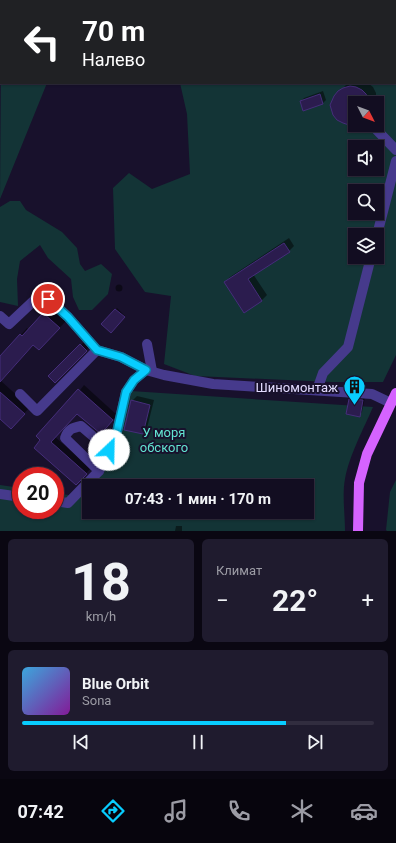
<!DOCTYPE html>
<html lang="ru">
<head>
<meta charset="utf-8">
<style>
	body { margin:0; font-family:Roboto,sans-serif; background:#1f1b2e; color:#f1f3f6; height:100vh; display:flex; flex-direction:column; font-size:15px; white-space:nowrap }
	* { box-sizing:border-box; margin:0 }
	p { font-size:13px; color:#9c9ca5 }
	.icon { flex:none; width:22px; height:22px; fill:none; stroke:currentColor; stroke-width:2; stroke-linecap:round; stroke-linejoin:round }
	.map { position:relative; height:531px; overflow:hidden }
	.panel { display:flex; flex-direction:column; gap:8px; padding:8px; background:#0a0712; flex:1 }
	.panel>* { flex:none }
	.banner { position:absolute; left:0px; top:0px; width:396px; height:84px; box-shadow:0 1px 3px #0004,0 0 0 1px #312d3f; background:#202124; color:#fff; overflow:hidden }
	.needle { width:26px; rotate:132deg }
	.controls { position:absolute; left:348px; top:96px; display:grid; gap:8px }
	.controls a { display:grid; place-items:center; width:36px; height:36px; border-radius:0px; background:#120d21; box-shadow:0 1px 3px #0004,0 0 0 1px #312d3f; font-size:20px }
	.speed { position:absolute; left:12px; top:467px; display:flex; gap:8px; font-size:20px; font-weight:700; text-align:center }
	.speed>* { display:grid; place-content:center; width:52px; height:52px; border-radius:50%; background:#120d21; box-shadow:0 1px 3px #0004,0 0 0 1px #312d3f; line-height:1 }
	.speed .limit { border:6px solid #d22; background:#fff; color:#111 }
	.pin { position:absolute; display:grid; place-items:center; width:34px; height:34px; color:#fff; margin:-17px; border:2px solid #fff; border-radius:50%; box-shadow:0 1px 4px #0007 }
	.me { position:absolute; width:44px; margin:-22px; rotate:24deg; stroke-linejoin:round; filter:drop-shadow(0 0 3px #0008) }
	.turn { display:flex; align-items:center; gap:14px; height:84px; padding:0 16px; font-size:18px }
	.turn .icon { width:52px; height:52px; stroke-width:2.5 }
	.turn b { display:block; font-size:28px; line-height:34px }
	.big { font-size:30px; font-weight:700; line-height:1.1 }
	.panel .tile { flex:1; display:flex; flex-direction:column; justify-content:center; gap:6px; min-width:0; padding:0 14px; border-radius:6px; background:#1f1b2e }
	.panel .dial { align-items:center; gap:0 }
	.dial b { font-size:52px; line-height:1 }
	.song { display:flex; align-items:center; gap:12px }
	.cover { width:48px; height:48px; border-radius:6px; background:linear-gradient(135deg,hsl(200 70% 55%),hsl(290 70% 35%)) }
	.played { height:4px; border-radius:2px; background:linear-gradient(90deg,#08cdff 75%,#312d3f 75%) }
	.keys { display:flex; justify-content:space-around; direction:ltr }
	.heat { display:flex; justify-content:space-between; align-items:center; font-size:22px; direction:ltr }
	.panel .tiles { flex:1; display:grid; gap:8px; grid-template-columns:1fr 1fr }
	.tile:last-child { grid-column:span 2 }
	.trip { position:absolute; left:82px; top:479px; width:232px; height:40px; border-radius:0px; background:#120d21; box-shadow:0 1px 3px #0004,0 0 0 1px #312d3f; font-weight:700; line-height:40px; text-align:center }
	.menu { display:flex; height:64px; justify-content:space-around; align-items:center; background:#07050d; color:#9c9ca5 }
	.menu .icon { width:28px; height:28px }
	.menu .selected { color:#08cdff }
	.menu b { font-size:18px; color:#f1f3f6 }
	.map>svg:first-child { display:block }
	.green { fill:#133436; fill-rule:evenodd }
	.shadow { fill:#0007 }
	.building { fill:#2b1c4e; stroke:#452d7a }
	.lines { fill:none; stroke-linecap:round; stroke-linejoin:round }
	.minor { stroke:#463a8c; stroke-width:10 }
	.major { stroke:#d563ff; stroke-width:10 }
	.route-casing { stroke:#0585a6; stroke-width:10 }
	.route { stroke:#08cdff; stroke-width:7 }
	.labels { text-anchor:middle; stroke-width:4; stroke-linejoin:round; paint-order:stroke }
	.poi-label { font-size:13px; fill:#e3dcff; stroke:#18112c; text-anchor:end }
	.park-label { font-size:13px; fill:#62e4d1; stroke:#18112c }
</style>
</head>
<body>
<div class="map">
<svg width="396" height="531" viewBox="0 0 396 531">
	<rect width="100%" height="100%" fill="#18112c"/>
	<g class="green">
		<path d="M162,0H396V355L383,382H331L195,376L164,364L171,296L145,292L115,249L113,188L129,173L152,189L190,174L187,114L180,83H395V1ZM355,103H377V125H355ZM355,147H377V169H355ZM355,191H377V213H355ZM355,235H377V257H355Z"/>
		<polygon points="1,52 1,83 47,83 0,199"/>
		<polygon points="10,201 20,201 26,210 62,232 77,248 80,264 85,271 101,264 112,274 108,294 92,310 79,310 73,297 71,279 48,258 40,245 20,261 17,279 18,306 0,302 0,207"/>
		<path d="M131,391L373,407C364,428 349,456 345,479C342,495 345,514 345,531H0V485L21,488V510H55V493L82,497L115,441ZM89,486H307V512H89Z"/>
		<polygon points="396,480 396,531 387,531 386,530 390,492"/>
	</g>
	<g class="shadow">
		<polygon points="348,83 368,83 373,87 376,93 376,103 355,103 355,124 339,92"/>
		<polygon points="323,91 326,100 323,103 304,109 301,101 304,98"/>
		<polygon points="289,238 294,246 289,251 253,274 267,295 262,300 244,312 225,282 230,277"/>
		<circle cx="119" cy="288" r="3.5"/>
		<polygon points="50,308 66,321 39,349 34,344 1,381 30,407 17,421 0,417 0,358 27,328 29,330"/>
		<polygon points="117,308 125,316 111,331 103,324"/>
		<polygon points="86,340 91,345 55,382 50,376"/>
		<polygon points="84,385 117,415 106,428 77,413 55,437 91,468 76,484 35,448"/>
		<polygon points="137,396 154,400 147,428 142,433 132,401"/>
		<polygon points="353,396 365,397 362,412 359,416 350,400"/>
		<polygon points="176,526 182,526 182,531 175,531"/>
	</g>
	<g class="building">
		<polygon points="350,86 356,87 362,90 366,94 371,103 355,103 355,125 349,125 343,123 337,120 333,115 330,105 334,96 338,91 343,88"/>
		<polygon points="320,94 323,104 303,111 300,101"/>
		<polygon points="284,243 290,252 248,279 262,301 244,313 224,282"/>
		<polygon points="115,309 125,317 111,333 101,324"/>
		<polygon points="43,313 60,328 39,350 33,345 0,382 0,356 20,334 22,336"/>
		<polygon points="80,344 87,351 55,383 48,376"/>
		<polygon points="78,389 113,420 101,434 77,414 51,442 87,474 76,485 34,448 40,440 36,436"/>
		<polygon points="0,392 25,414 11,429 0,419"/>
		<polygon points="349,399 363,400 360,417 346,414"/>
		<polygon points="131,400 150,405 143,434 124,430"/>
	</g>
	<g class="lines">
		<g class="minor">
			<polyline points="372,125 396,150"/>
			<polyline points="377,235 396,161"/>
			<polyline points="0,316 9,324 42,293 68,317 97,350 121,357 146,370 164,375 213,384 372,394 391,403"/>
			<polyline points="147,344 152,371"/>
			<polyline points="317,390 323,373 348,347 371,257"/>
			<polyline points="20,394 37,411 97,350"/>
			<path d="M99,471L65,438C68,429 72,428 81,426L109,450"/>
			<polyline points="0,494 21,497"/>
			<polyline points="55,501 68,503 99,471 116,436 126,392 134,380 146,370"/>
		</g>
		<polyline class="major" points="358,531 359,483 367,454 396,393"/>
	</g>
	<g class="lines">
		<defs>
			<polyline id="route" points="48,299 68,317 97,350 121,357 146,370 134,380 126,392 116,436 109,450"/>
		</defs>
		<use href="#route" class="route-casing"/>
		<use href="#route" class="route"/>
	</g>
	<defs>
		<symbol id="building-pin" viewBox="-11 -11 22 30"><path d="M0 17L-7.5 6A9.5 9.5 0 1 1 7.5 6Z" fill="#08cdff" stroke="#18112c"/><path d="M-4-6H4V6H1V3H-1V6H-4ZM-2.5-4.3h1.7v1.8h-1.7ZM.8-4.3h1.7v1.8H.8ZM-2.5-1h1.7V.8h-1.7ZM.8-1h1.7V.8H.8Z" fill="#111"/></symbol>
	</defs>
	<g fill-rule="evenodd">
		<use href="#building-pin" x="342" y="374" width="25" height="34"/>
	</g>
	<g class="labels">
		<g class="poi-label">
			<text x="338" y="392">Шиномонтаж</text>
		</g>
		<g class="park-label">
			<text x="164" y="437">У моря<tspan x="164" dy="15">обского</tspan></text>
		</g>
	</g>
</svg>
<div class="controls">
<a><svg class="needle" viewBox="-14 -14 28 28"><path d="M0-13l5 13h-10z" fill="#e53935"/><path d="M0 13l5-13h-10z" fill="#9c9ca5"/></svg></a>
<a><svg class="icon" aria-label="sound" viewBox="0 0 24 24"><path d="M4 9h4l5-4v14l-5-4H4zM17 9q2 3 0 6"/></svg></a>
<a><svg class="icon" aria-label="search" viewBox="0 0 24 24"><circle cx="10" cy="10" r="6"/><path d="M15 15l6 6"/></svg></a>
<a><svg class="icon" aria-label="layers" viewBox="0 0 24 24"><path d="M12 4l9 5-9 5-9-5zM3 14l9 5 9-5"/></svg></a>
</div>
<div class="speed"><div class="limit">20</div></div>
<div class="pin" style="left:48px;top:299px;background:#d93025"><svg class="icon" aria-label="arrive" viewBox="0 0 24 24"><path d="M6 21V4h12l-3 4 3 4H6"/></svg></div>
<svg class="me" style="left:109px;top:450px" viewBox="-20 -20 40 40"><circle r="19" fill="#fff"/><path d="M0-13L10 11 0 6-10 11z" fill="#08cdff"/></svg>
<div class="trip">07:43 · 1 мин · 170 m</div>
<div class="banner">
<div class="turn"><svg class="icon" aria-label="left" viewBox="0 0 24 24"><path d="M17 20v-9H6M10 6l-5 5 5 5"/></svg><div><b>70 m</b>Налево</div></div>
</div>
</div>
<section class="panel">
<div class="tiles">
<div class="tile dial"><b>18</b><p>km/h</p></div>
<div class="tile"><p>Климат</p>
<div class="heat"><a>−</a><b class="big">22°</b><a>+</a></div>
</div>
<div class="tile">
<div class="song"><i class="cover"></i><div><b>Blue Orbit</b><p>Sona</p></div></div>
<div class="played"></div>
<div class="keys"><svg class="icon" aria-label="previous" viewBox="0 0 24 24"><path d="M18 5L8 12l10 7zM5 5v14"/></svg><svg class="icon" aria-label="pause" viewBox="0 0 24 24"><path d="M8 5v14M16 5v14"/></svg><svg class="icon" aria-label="next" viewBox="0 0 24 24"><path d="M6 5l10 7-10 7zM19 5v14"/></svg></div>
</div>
</div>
</section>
<nav class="menu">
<b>07:42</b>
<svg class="icon selected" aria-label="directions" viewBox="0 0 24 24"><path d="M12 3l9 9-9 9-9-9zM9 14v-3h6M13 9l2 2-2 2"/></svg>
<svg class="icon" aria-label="music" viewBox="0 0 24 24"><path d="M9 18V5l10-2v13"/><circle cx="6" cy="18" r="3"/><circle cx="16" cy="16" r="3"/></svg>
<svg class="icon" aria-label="phone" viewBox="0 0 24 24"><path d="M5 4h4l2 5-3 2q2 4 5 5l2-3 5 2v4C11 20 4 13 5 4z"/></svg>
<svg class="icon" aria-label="climate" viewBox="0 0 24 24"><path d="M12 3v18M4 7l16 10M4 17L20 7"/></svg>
<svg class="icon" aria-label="car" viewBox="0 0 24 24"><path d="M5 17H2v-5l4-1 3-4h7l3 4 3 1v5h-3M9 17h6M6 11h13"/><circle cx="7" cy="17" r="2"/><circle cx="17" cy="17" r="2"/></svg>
</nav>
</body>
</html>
